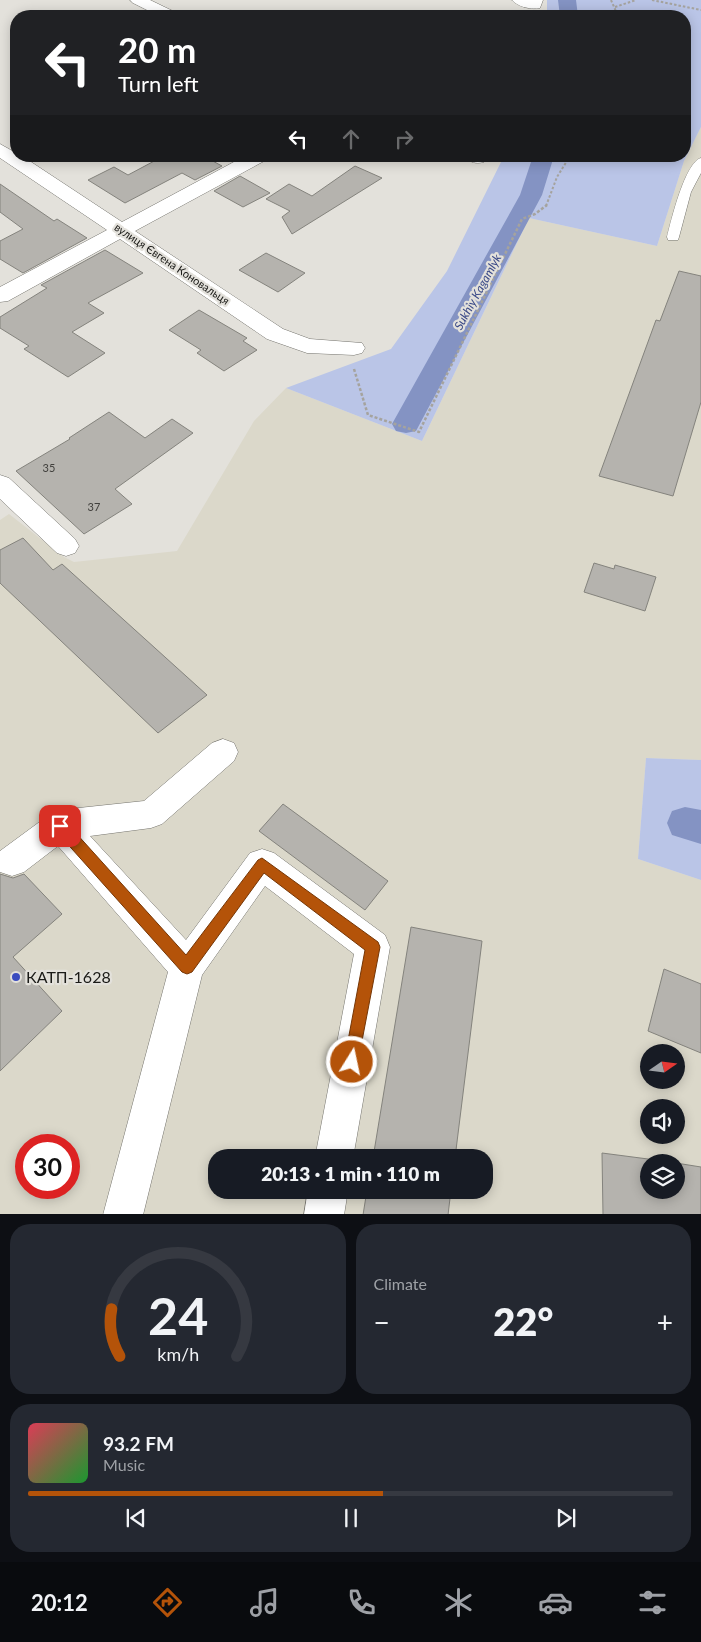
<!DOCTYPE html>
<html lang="en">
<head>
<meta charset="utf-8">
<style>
	body { margin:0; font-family:Lato,sans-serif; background:#242831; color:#f1f3f6; height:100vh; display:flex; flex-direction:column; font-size:19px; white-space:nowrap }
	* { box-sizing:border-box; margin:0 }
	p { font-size:16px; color:#9ea1a6 }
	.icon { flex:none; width:28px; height:28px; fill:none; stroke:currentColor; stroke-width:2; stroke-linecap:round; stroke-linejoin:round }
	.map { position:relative; height:1214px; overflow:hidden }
	.panel { display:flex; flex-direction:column; gap:10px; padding:10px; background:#0d0f14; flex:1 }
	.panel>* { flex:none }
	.banner { position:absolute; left:10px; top:10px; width:681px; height:152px; border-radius:20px; box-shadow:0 2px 12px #0003; background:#202124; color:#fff; overflow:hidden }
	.needle { width:32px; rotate:76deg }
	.tools { position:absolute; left:640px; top:1044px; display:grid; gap:10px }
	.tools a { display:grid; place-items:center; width:45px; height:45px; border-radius:50%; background:#171b24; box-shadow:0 2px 12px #0003; font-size:25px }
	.speed { position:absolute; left:15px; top:1134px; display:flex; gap:10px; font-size:25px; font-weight:700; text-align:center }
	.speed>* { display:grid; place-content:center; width:65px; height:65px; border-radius:50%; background:#171b24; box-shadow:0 2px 12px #0003; line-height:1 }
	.speed .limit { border:8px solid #d22; background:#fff; color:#111 }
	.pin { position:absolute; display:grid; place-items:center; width:42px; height:42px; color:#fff; margin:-21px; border-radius:10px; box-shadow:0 2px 8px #0006 }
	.me { position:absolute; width:55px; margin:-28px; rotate:10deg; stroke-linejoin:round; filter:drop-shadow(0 0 4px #0008) }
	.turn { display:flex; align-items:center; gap:18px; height:105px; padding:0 25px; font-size:22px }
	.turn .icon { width:65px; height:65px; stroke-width:2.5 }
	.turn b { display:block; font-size:35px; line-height:42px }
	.lanes { display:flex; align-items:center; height:48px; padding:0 25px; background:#0003; justify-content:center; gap:25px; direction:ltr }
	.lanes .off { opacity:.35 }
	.big { font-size:38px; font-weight:800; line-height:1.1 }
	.panel .tile { flex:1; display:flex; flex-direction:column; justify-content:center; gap:8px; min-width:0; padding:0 18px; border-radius:20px; background:#242831 }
	.panel .dial { align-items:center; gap:0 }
	.dial svg { height:130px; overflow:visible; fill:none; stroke:#363941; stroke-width:7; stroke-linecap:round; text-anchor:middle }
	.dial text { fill:#f1f3f6; stroke:none }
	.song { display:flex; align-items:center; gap:15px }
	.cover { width:60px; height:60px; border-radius:8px; background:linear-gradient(135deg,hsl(350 70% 55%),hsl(130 70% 35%)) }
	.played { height:5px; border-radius:2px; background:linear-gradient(90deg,#b45309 55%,#363941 55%) }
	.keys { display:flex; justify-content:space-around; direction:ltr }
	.heat { display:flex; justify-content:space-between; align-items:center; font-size:28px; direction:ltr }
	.panel .tiles { flex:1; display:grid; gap:10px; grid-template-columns:1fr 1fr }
	.tile:last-child { grid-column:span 2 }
	.trip { position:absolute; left:208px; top:1149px; width:285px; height:50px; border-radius:20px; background:#171b24; box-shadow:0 2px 12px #0003; font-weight:800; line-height:50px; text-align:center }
	.tabs { display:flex; height:80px; justify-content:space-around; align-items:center; background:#090b0e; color:#9ea1a6 }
	.tabs .icon { width:35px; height:35px }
	.tabs .active { color:#b45309 }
	.tabs b { font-size:22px; color:#f1f3f6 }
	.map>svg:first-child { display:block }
	.built { fill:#dbd8ca; fill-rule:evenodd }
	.green { fill:#bac5e7 }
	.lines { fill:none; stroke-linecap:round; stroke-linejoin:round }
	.canal { fill:#8493c3; fill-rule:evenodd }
	.building { fill:#b5b3ae; stroke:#84837d }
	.service-casing { stroke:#75746e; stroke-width:1 }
	.minor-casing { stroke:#75746e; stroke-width:1 }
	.path-far1 { stroke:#a5a39e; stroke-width:2; stroke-dasharray:2.5 2; stroke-linecap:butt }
	.path { stroke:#a5a39e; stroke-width:2.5; stroke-dasharray:3 2; stroke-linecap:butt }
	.service { fill:#fff; fill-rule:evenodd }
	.minor { fill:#fff; fill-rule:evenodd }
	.route { fill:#b45309; stroke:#753606 }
	.poi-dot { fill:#3b4cbf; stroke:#e3e1db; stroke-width:2 }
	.labels { text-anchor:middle; stroke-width:4.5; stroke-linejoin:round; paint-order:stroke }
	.far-street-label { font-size:11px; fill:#1a1a17; stroke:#e3e1db }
	.number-label { font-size:11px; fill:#41403d }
	.far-water-label { font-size:12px; font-style:italic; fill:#3a4987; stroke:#e3e1db }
	.near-poi-label { font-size:16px; fill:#1a1a17; stroke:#e3e1db; text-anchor:start }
</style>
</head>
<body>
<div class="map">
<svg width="701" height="1215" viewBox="0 0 701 1215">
	<rect width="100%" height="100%" fill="#e3e1db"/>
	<path class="built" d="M701,127V760L646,758L638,859L701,880V1214H0V520L9,514L64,557L74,562L177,551L254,421L286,388L422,441L529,218L657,246L684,161ZM649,1052H676V1080H649ZM649,1108H676V1135H649ZM26,1145H69V1188H26ZM216,1158H484V1190H216ZM649,1162H676V1190H649Z"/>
	<g class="green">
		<polygon points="547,0 701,0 701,127 684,161 657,246 529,218 422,441 286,388 391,349 447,271 504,156 685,156 685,16 547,16"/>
		<polygon points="646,758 701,760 701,880 638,859"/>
	</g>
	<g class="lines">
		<g class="canal">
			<polygon points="558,0 576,0 578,16 560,16"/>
			<polygon points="533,156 554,156 542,195 416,431 406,433 396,431 392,424 520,195"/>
			<polygon points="685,807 701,810 701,844 672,835 667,823 672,811"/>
		</g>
	</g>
	<g class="building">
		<polygon points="152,156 215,156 209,159 222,166 195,180 182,173 125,203 88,180 114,167 128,175 158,159"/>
		<polygon points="355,166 382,178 292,234 282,217 290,211 266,199 289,184 312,196"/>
		<polygon points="240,176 270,193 243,207 214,191"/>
		<polygon points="0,184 54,221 57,219 87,238 23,273 0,259 0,241 23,229 0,212"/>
		<polygon points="105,250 143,273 88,303 104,313 72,332 105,353 68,377 24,349 29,346 0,328 0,317 47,288 41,285"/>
		<polygon points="266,253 305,273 278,292 239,270"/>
		<polygon points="679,271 701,276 701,402 673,496 599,476 656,320 660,321"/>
		<polygon points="199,310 247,338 243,341 257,350 224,371 197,353 201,350 169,330"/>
		<polygon points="109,412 145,438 172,419 193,433 115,489 132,504 84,534 16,471 70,439 69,438"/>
		<polygon points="23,538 53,570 62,564 207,695 158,733 0,583 0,550"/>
		<polygon points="594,563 614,569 615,565 656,577 645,611 584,592"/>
		<polygon points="283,804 388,881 365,910 259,831"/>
		<polygon points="0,874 13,878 24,874 62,914 13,957 62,1011 0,1071"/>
		<polygon points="411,927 482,941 455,1158 373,1158"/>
		<polygon points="664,969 701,984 701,1053 648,1031"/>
		<polygon points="602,1153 671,1162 649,1162 649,1190 676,1190 676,1163 701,1167 701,1215 603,1215"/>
		<polygon points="367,1190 451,1190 448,1215 363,1215"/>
	</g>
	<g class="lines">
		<defs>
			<path id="service" d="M701,158V173L691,192L679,237L678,240H668L667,237C671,221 685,162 701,158Z"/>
			<g id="minor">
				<polygon points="130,0 150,0 177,13 179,16 159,16 133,3"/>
				<path d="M512,0H543L540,8C532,10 518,7 512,0Z"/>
				<polygon points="0,144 16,153 16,156 22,156 122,222 245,156 268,156 266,160 135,231 283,329 310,339 362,343 365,348 362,353 354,355 307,353 267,339 120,239 8,301 0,302 0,287 107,230 0,158"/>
				<path d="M465,156H485L486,158L484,162C476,164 470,163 465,156Z"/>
				<polygon points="0,475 9,478 75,539 79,546 75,553 66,556 57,553 0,499"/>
				<polygon points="223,739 234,743 238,752 234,761 162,824 151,828 90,836 186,940 250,853 262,849 274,853 385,935 390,947 353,1158 315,1158 354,954 265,886 202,975 143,1215 103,1215 168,972 58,846 24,872 12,876 0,872 0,851 49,815 60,810 144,801 212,743"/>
				<polygon points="308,1190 348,1190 344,1215 304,1215"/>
			</g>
		</defs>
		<use href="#service" class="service-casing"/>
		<use href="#minor" class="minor-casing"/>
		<g class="path-far1">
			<polyline points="611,0 618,16"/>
			<polyline points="652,0 701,10"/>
			<polyline points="615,7 636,0"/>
			<polyline points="546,206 557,177 570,156"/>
		</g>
		<polyline class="path" points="354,369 368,415 419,432 522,219 535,214 547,205"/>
		<use href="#service" class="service"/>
		<use href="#minor" class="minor"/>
	</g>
	<polygon class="route" points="60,819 65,821 186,955 258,860 262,858 378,942 380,947 357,1067 352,1069 346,1067 344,1062 365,950 264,873 192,972 187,974 182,972 55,830 53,826 55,821"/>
	<circle class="poi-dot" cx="16" cy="977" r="5"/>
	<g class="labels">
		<g class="far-street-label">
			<text transform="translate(172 264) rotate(34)" y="4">вулиця Євгена Коновальця</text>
		</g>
		<g class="number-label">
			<text x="49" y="472">35</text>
			<text x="94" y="511">37</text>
		</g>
		<g class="far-water-label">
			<text transform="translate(478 292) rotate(-61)" y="4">Sukhiy Kagamlyk</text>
		</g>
		<g class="near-poi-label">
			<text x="26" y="983">КАТП-1628</text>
		</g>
	</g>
</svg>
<div class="tools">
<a><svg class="needle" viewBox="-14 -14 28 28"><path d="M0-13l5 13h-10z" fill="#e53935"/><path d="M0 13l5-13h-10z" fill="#9ea1a6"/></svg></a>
<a><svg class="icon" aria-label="sound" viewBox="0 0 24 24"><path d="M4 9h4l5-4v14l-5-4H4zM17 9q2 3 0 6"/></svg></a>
<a><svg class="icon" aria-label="layers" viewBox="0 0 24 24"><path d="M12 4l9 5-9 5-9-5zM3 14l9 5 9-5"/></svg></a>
</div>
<div class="speed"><div class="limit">30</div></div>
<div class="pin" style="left:60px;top:826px;background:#d93025"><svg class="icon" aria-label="arrive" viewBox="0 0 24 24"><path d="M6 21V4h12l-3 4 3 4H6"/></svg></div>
<svg class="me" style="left:352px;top:1062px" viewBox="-20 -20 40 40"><circle r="17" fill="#b45309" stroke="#fff" stroke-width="3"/><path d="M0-11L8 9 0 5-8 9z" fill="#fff"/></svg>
<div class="trip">20:13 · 1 min · 110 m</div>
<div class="banner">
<div class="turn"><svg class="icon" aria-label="left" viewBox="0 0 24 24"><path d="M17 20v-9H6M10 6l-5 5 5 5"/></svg><div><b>20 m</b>Turn left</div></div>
<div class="lanes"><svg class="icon" aria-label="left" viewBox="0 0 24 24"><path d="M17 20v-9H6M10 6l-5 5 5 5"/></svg><svg class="icon off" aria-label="ahead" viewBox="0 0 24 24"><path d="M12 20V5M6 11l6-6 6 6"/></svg><svg class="icon off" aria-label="right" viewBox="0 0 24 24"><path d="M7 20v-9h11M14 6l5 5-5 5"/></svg></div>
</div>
</div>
<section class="panel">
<div class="tiles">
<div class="tile dial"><svg viewBox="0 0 100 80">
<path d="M14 69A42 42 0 1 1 86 69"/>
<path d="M14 69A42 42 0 0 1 9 40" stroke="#b45309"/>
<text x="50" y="56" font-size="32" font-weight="700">24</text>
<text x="50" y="72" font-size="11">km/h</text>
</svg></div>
<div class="tile"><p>Climate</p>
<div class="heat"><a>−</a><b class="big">22°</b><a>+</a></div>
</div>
<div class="tile">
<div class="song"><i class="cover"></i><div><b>93.2 FM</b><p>Music</p></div></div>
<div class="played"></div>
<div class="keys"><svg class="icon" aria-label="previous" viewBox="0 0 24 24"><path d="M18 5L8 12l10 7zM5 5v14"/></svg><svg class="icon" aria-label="pause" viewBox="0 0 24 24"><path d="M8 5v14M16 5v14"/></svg><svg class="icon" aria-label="next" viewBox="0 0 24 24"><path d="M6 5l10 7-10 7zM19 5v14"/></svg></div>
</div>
</div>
</section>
<nav class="tabs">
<b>20:12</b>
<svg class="icon active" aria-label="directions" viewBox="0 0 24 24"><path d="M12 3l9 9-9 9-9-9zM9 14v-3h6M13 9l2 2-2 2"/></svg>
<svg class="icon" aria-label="music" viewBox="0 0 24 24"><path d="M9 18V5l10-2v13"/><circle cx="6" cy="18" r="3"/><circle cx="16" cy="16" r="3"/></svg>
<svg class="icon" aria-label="phone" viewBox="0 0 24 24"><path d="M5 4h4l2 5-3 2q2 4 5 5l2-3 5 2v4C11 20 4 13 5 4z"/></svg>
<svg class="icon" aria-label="climate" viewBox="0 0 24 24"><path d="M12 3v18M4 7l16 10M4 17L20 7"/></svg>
<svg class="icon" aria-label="car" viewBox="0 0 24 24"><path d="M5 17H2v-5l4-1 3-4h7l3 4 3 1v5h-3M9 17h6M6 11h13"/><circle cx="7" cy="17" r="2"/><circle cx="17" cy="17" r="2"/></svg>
<svg class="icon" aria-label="filters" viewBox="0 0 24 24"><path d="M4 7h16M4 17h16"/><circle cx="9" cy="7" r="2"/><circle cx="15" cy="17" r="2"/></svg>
</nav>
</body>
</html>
